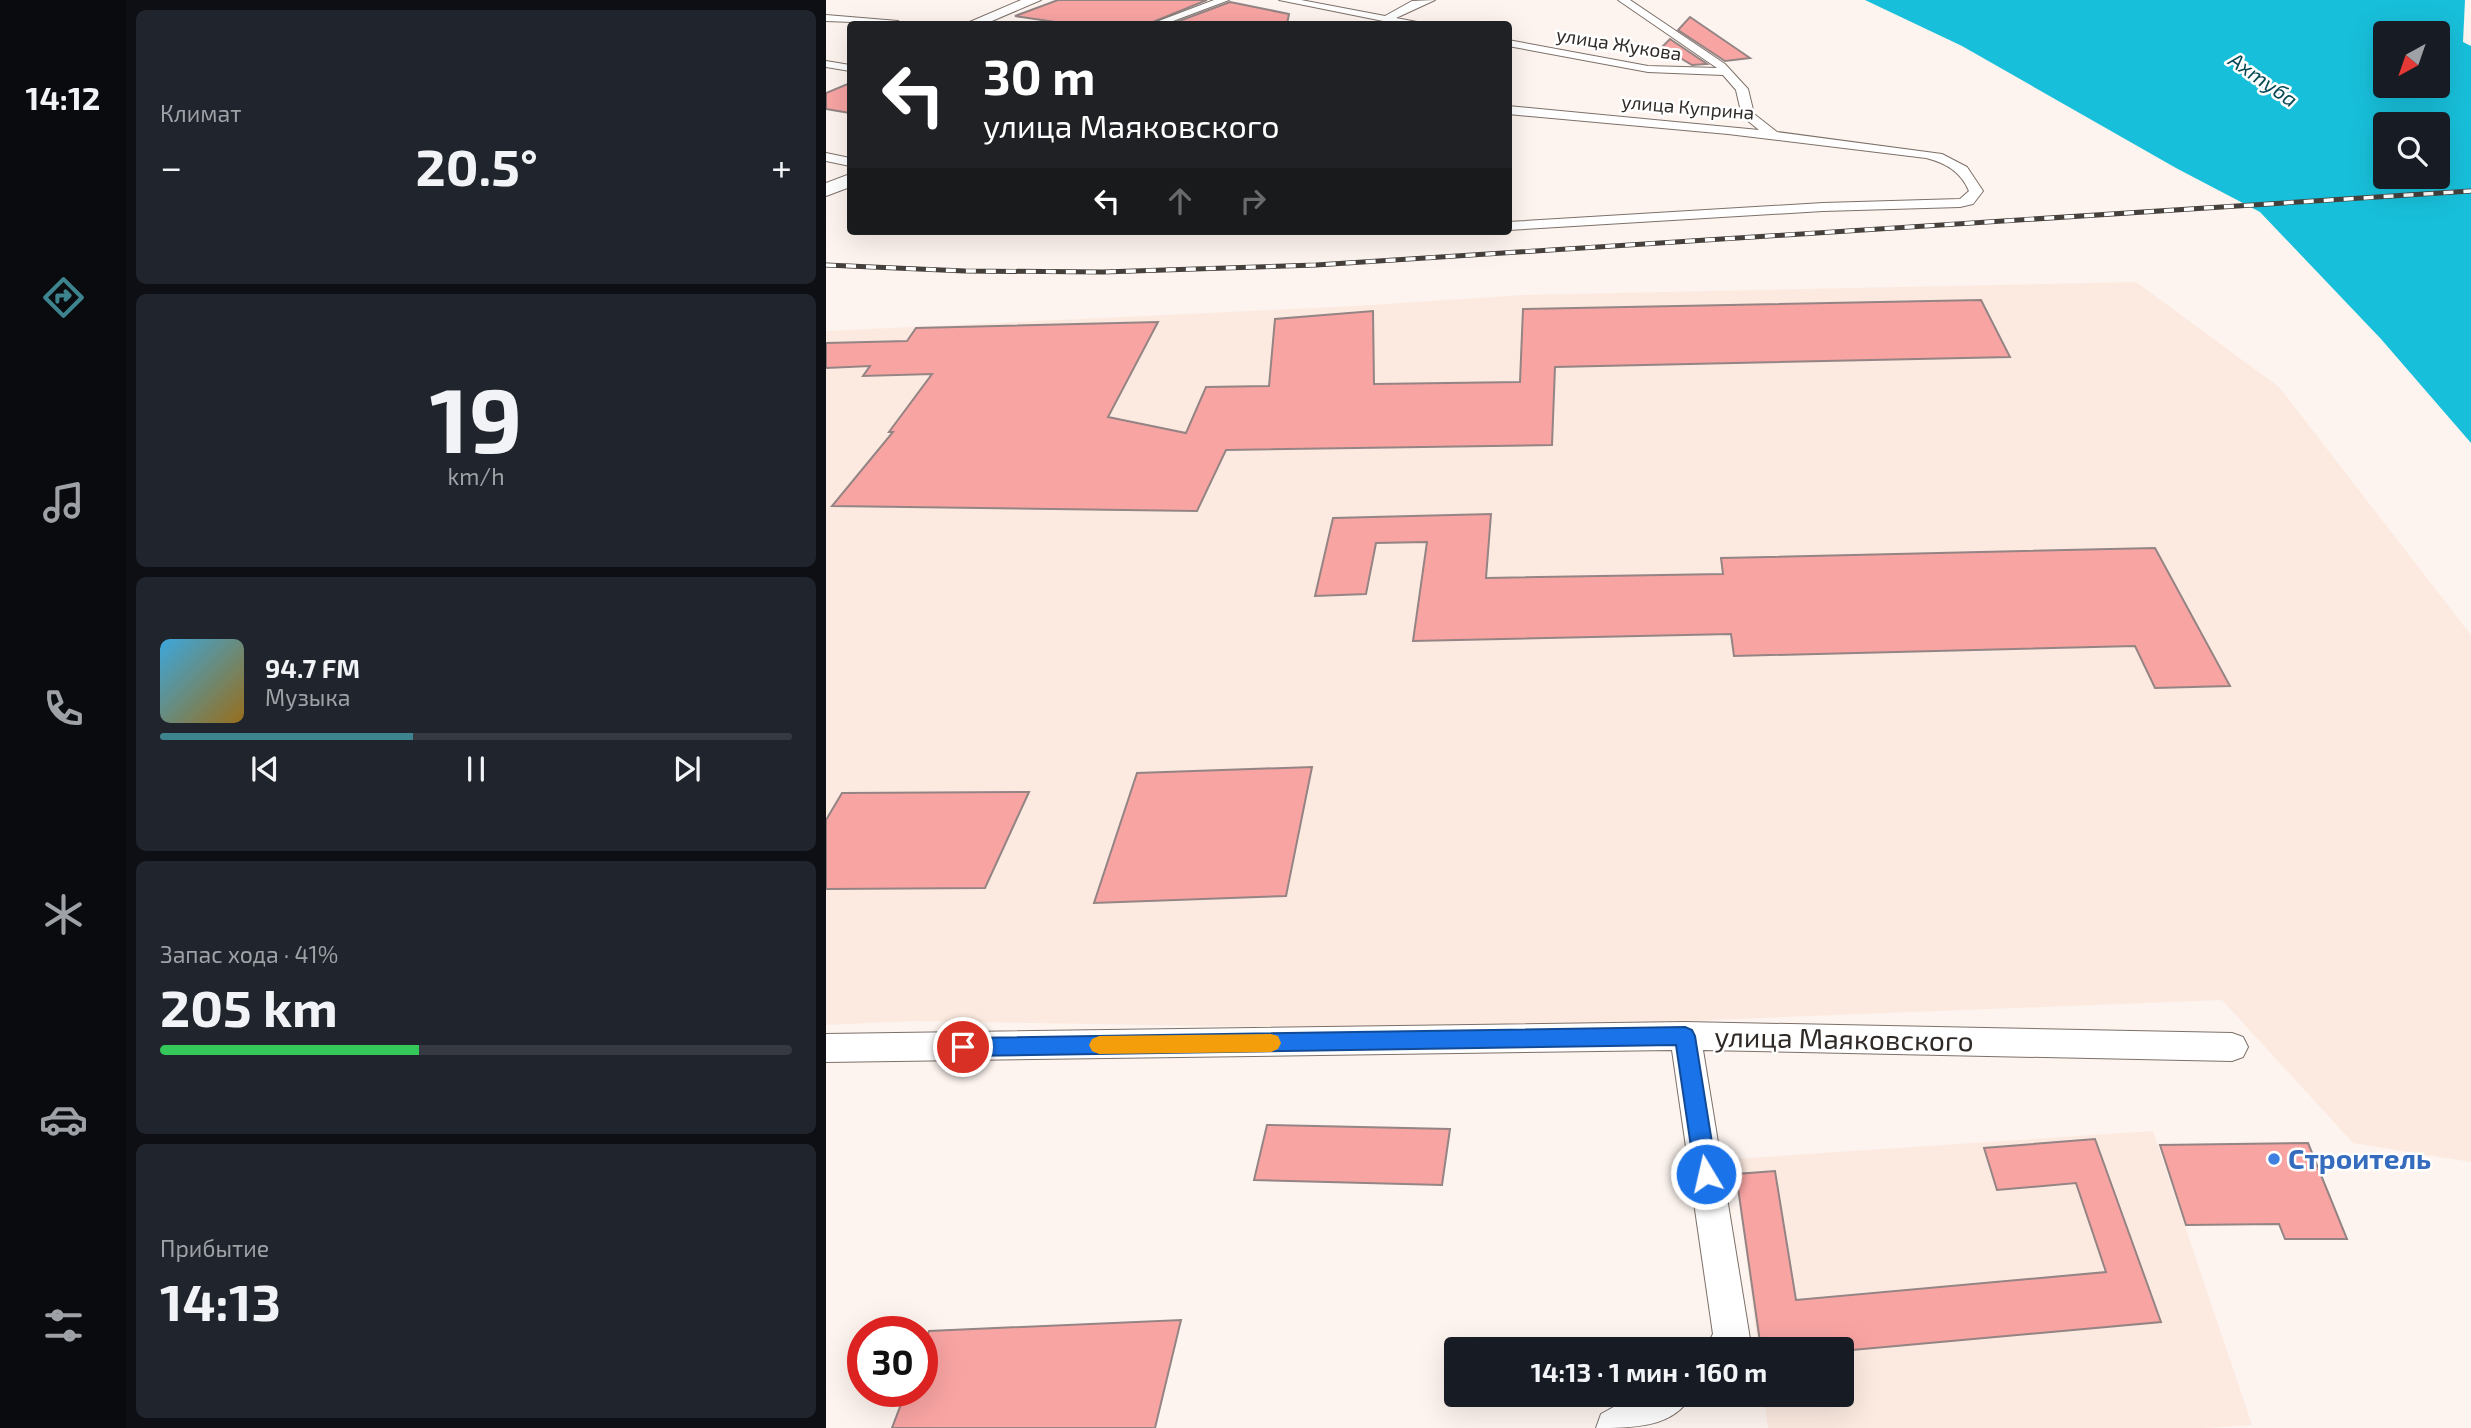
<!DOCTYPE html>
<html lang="ru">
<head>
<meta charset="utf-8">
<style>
	body { margin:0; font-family:"Exo 2",sans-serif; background:#20242c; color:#f1f3f6; height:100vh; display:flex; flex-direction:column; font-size:26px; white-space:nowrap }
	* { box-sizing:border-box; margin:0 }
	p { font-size:23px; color:#9ea1a6 }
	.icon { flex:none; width:38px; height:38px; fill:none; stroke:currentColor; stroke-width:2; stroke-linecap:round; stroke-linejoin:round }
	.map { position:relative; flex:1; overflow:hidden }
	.drawer { display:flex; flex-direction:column; gap:10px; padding:10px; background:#0d0f14; width:700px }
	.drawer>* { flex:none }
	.banner { position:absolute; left:21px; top:21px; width:665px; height:214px; border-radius:7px; box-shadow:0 7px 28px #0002; background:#202124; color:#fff; overflow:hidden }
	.needle { width:46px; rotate:220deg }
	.tools { position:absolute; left:1547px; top:21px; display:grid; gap:14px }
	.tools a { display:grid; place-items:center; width:77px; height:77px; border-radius:7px; background:#171b24; box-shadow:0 7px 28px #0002; font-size:35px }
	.speed { position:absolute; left:21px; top:1316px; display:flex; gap:14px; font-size:35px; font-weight:700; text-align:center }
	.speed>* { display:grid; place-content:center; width:91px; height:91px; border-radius:50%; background:#171b24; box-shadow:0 7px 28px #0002; line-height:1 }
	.speed .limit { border:10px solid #d22; background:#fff; color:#111 }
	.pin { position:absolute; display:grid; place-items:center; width:60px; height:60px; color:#fff; margin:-30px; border:4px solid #fff; border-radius:50%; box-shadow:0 2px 7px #0007 }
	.me { position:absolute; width:77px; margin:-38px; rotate:351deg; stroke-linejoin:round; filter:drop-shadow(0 0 5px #0008) }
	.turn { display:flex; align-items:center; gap:24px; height:147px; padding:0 21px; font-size:32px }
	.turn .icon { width:91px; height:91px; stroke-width:2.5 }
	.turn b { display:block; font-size:49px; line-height:60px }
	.lanes { display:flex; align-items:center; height:66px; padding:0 21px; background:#0003; justify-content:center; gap:35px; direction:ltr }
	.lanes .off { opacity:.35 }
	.big { font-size:52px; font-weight:700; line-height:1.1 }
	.drawer .card { flex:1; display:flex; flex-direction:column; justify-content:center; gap:10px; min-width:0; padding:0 24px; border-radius:10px; background:#20242c }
	.drawer .dial { align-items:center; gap:0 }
	.dial b { font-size:91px; line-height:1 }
	.song { display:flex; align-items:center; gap:21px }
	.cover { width:84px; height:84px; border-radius:10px; background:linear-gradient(135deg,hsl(200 70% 55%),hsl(40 70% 35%)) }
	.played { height:7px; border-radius:4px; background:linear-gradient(90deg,#3e848f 40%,#363941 40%) }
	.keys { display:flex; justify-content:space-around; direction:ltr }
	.heat { display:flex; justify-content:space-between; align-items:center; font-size:38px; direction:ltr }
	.charge { height:10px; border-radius:5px; background:linear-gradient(90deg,#34c759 41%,#363941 0) }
	.trip { position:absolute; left:618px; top:1337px; width:410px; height:70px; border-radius:7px; background:#171b24; box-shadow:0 7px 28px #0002; font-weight:700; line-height:70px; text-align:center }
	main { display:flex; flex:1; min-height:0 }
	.tab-bar { display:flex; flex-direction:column; width:126px; justify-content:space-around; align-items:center; background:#090b0e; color:#9ea1a6 }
	.tab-bar .icon { width:49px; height:49px }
	.tab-bar .current { color:#3e848f }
	.tab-bar b { font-size:32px; color:#f1f3f6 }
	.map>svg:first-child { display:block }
	.built { fill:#fceae0 }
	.water { fill:#18bfda; fill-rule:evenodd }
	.building { fill:#f8a4a3; stroke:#948484; stroke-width:2 }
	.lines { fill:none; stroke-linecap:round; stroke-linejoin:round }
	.minor-casing { stroke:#7d7069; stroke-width:2 }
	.secondary-casing { stroke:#7d7069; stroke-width:2 }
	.minor { fill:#fff; fill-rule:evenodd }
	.secondary { fill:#fff; fill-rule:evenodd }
	.rail-casing { stroke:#46403d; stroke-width:5 }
	.rail { stroke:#fff; stroke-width:3.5; stroke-dasharray:10; stroke-linecap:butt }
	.route { fill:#1a73e8; stroke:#114b97; stroke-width:2 }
	.slow { fill:#f59e0b }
	.shop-dot { fill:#3f7fe0; stroke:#fff; stroke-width:2.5 }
	.labels { text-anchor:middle; stroke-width:5; stroke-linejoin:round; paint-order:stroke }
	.far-street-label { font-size:19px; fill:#302a27; stroke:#fff }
	.far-water-label { font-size:21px; font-style:italic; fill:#074954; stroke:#fff }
	.near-street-label { font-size:28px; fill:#302a27; stroke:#fff }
	.near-shop-label { font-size:28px; font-weight:bold; fill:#366cbe; stroke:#fff; text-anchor:start }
</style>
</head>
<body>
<main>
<nav class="tab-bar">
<b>14:12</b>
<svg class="icon current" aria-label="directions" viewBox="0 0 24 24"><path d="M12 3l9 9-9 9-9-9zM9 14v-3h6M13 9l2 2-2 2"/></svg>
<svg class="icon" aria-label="music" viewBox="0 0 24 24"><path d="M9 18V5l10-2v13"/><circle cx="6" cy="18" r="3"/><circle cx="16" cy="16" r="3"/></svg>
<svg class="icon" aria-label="phone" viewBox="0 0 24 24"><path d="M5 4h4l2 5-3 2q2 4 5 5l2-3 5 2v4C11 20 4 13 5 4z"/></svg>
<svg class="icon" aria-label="climate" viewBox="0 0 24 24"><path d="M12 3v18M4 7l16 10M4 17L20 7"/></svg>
<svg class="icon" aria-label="car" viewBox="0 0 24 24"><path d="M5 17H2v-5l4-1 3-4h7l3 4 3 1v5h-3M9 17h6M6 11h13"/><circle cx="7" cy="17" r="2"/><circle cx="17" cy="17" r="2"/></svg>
<svg class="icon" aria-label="filters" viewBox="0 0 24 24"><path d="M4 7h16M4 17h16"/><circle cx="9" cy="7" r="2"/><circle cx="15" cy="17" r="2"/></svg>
</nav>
<section class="drawer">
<div class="card"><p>Климат</p>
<div class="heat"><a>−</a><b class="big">20.5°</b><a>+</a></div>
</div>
<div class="card dial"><b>19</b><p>km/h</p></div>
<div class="card">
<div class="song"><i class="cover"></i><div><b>94.7 FM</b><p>Музыка</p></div></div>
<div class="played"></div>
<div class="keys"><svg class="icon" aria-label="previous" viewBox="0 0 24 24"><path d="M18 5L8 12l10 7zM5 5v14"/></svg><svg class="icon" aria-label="pause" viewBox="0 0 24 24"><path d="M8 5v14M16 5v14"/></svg><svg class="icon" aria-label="next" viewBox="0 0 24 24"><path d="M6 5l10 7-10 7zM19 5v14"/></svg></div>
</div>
<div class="card"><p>Запас хода · 41%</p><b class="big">205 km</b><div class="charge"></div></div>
<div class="card"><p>Прибытие</p><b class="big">14:13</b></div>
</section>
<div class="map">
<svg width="1645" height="1428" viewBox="0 0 1645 1428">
	<rect width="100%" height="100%" fill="#fdf4ef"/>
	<g class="built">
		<polygon points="1310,282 1453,387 1645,635 1645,1162 1527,1143 1396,1000 626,1030 90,1021 0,1025 0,331 529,306 697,295"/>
		<polygon points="1327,1131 1426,1425 1379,1428 942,1428 938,1395 1015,1395 1015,1349 932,1349 908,1159"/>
	</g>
	<path class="water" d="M1039,0H1639L1637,42L1645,46V443L1555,339L1434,212L1350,168L1136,46ZM1559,33H1612V86H1559ZM1559,124H1612V177H1559Z"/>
	<g class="building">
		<polygon points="232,0 381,0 322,24 243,24 189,16"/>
		<polygon points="404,2 463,14 461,24 345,24"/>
		<polygon points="864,17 924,58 899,61 852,30"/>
		<polygon points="844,39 881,64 866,65 836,47"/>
		<polygon points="24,83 24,113 0,109 0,93"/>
		<polygon points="1155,300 1184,357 729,367 726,445 400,450 371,511 6,506 67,432 63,432 106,374 37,376 44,366 0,368 0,343 81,341 90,328 332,322 282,417 360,433 380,387 443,386 449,319 547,311 548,384 694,382 697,309"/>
		<polygon points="665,514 660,578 897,574 895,558 1329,548 1404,686 1329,688 1309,646 908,656 905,634 587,641 601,542 550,543 540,594 489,596 507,518"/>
		<polygon points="486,767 460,896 268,903 311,773"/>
		<polygon points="203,792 159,888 0,889 0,820 16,793"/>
		<polygon points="441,1125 624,1129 616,1185 428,1180"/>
		<polygon points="1269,1139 1335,1322 1015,1351 935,1349 910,1174 949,1171 970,1300 1280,1272 1250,1183 1171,1190 1158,1148"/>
		<polygon points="1482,1143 1521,1239 1459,1239 1453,1224 1360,1225 1334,1145"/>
		<polygon points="355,1320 329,1428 66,1428 80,1391 96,1391 96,1350 103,1331"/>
	</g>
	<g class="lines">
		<defs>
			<g id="minor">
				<polygon points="388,0 403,0 339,24 325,24"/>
				<polygon points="453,0 475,0 559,16 586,1 609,0 570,18 591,22 592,24 572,24"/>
				<path d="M792,0H804L899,64L922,89L928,114L951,132L1116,154L1141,167L1157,191L1147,204L1134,207L997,211L682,230V222L997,203L1134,199L1143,191C1135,172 1120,163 1100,158L902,134L682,114V106L933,130L916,116L910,90L897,75L822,72L682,46V40L822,66L891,68Z"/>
				<polygon points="0,15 72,21 77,24 0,21"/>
				<polygon points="0,61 24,65 24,71 0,67"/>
				<polygon points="0,153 24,158 24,166 0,161"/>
				<polygon points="859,1022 1406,1033 1417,1037 1422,1047 1417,1057 1406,1061 877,1050 924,1339 920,1349 879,1349 887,1334 846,1050 0,1062 0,1034"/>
				<path d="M809,1395H865C849,1428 805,1428 770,1428L775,1414Z"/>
			</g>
			<g id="secondary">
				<polygon points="195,0 215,0 159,24 139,24"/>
				<polygon points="24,174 24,187 0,196 0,183"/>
			</g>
		</defs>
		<use href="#minor" class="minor-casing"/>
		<use href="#secondary" class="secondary-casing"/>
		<use href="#minor" class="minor"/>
		<use href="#secondary" class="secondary"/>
		<defs>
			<polyline id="rail" points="0,265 139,271 277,272 490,265 1645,191"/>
		</defs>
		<use href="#rail" class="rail-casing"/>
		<use href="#rail" class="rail"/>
	</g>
	<polygon class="route" points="859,1027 866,1030 869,1036 891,1174 888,1181 880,1185 873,1181 869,1174 850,1045 137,1056 130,1053 127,1047 130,1040 137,1038"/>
	<polygon class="slow" points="445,1034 452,1036 455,1043 452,1049 445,1052 273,1054 266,1051 263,1045 266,1039 273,1036"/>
	<circle class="shop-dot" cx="1448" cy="1159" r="7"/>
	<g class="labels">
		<g class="far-street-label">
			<text transform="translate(793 44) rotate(9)" y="7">улица Жукова</text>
			<text transform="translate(862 107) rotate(5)" y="7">улица Куприна</text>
		</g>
		<g class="far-water-label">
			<text transform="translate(1437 80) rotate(35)" y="7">Ахтуба</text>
		</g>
		<g class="near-street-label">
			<text transform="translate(1018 1039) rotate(1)" y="10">улица Маяковского</text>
		</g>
		<g class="near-shop-label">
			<text x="1462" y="1169">Строитель</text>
		</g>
	</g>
</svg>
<div class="tools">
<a><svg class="needle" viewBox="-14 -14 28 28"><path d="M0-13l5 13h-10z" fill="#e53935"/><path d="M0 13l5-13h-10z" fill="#9ea1a6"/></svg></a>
<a><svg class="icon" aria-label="search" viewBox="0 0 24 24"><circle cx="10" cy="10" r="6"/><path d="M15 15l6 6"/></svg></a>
</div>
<div class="speed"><div class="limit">30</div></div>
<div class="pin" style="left:137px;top:1047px;background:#d93025"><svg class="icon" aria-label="arrive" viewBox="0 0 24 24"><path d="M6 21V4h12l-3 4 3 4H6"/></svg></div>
<svg class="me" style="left:880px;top:1174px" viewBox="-20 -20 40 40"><circle r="17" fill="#1a73e8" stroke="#fff" stroke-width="3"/><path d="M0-11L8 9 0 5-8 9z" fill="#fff"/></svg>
<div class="trip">14:13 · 1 мин · 160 m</div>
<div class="banner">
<div class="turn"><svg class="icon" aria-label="left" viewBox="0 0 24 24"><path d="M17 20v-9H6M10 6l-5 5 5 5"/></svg><div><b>30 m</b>улица Маяковского</div></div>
<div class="lanes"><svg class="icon" aria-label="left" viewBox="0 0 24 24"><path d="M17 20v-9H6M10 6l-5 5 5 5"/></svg><svg class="icon off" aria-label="ahead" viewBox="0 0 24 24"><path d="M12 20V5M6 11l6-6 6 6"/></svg><svg class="icon off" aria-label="right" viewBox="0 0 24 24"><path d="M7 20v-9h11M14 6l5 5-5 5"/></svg></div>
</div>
</div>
</main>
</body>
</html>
